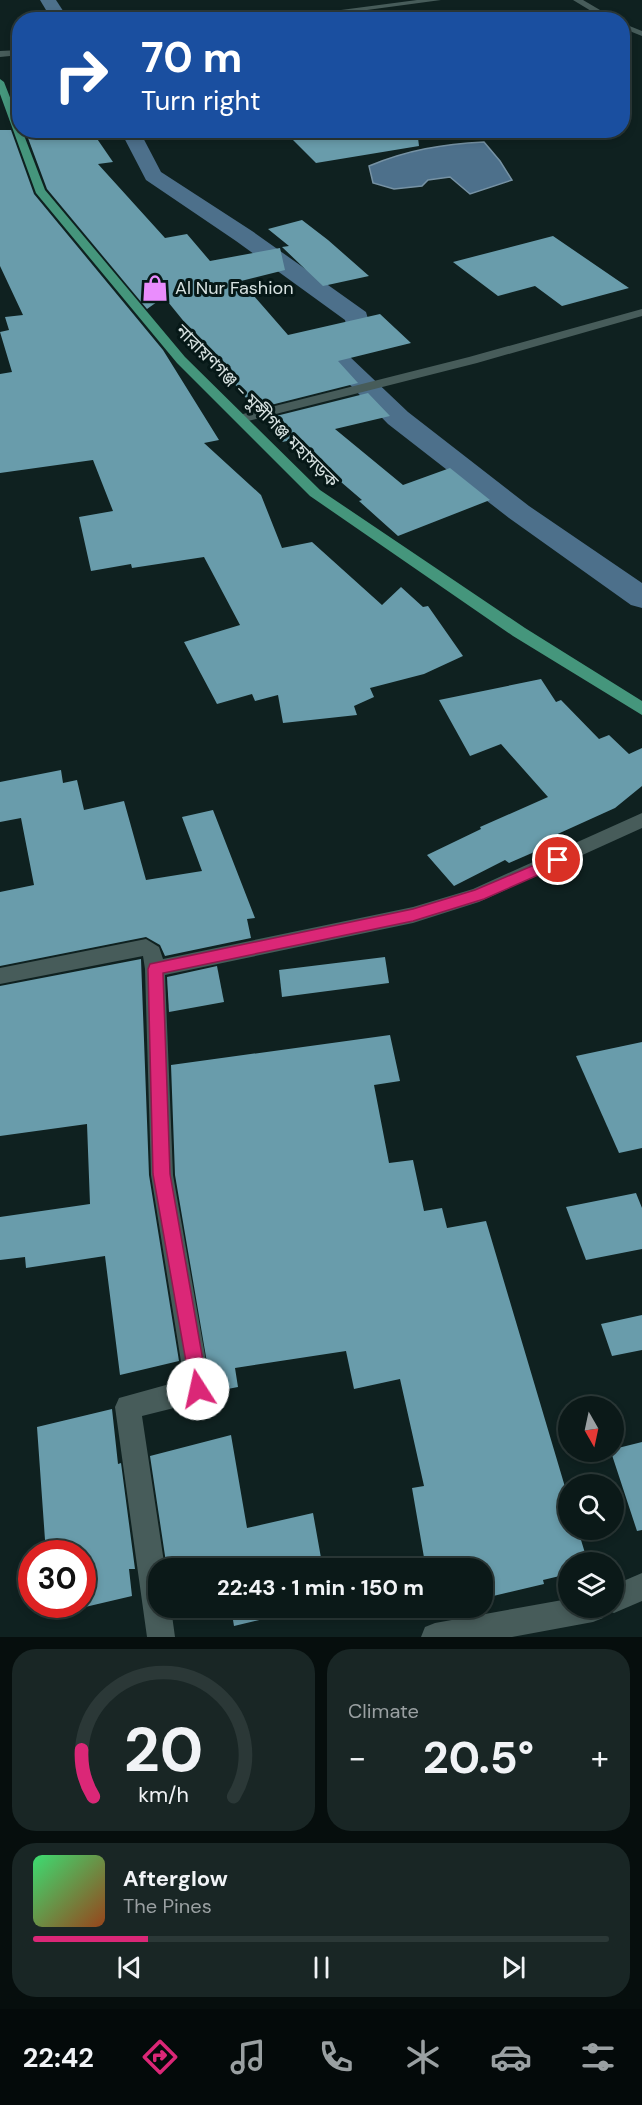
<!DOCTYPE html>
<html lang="en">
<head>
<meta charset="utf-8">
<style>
	body { margin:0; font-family:"DM Sans","Noto Sans Bengali",sans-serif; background:#192625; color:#f1f3f6; height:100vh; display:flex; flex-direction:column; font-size:22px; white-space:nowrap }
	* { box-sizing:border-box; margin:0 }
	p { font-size:20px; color:#9aa0a2 }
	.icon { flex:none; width:33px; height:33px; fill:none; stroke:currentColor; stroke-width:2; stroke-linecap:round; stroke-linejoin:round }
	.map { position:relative; height:1637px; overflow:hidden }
	.sheet { display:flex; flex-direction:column; gap:12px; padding:12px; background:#060e0d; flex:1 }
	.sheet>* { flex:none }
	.top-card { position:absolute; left:12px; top:12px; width:618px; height:126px; border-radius:24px; box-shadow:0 3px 9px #0003,0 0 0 2px #2b3837; background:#1a4fa0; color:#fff; overflow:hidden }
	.needle { width:39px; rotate:171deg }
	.buttons { position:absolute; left:558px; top:1396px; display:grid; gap:12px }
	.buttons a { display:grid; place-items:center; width:66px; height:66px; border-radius:50%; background:#0b1918; box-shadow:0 3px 9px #0003,0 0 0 2px #2b3837; font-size:30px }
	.speed { position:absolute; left:18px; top:1540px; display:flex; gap:12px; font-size:30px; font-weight:700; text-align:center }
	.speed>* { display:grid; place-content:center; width:78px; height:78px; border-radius:50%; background:#0b1918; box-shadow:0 3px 9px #0003,0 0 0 2px #2b3837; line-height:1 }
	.speed .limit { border:9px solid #d22; background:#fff; color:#111 }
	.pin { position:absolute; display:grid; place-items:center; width:51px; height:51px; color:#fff; margin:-26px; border:3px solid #fff; border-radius:50%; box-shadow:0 2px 6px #0007 }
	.me { position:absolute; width:66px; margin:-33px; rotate:350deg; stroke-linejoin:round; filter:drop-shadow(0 0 4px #0008) }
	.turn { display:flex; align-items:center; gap:21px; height:126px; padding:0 30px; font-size:27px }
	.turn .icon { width:78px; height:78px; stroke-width:2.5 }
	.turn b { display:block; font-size:42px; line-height:51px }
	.big { font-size:45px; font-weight:700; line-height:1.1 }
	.sheet .card { flex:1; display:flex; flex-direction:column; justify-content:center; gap:9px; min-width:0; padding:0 21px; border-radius:24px; background:#192625 }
	.sheet .dial { align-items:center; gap:0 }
	.dial svg { height:156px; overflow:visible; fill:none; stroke:#2b3837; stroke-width:7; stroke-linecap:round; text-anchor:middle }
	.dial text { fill:#f1f3f6; stroke:none }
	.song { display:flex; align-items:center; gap:18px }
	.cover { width:72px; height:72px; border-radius:9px; background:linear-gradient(135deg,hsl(140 70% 55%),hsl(20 70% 35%)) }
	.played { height:6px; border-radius:3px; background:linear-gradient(90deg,#db2777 20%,#2b3837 20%) }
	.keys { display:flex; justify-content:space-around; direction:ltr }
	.heat { display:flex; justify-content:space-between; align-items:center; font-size:33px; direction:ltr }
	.sheet .tiles { flex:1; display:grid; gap:12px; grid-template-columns:1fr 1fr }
	.card:last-child { grid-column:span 2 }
	.trip { position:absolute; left:148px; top:1558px; width:345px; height:60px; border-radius:24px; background:#0b1918; box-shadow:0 3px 9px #0003,0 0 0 2px #2b3837; font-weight:700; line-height:60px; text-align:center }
	.tabs { display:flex; height:96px; justify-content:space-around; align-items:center; background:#040a0a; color:#9aa0a2 }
	.tabs .icon { width:42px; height:42px }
	.tabs .selected { color:#db2777 }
	.tabs b { font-size:27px; color:#f1f3f6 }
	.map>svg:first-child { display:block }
	.water { fill:#4d708b; stroke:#7692a4; stroke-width:1.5 }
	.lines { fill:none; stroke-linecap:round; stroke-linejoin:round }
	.canal { fill:#4d708b; fill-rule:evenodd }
	.building { fill:#699cab }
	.minor { fill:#475c5a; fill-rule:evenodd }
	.major { fill:#45967c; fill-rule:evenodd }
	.route { fill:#db2777; stroke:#8e194d; stroke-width:1.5 }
	.labels { text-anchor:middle; stroke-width:6; stroke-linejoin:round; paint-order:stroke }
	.far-poi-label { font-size:18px; fill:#d6e1e0; stroke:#061817; text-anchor:start }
	.far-street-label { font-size:18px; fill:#d6e1e0; stroke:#061817 }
</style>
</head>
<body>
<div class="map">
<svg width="642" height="1637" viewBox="0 0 642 1637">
	<rect width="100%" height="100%" fill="#0f2120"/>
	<path class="water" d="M484,142L500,161L512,180L470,194L450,177L428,180L422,186L394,189L373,183L369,166C407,150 443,144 484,142Z"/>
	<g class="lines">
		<g class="canal">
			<polygon points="40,0 56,0 69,20 52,20"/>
			<polygon points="120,130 139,130 161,172 252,231 366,312 374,339 371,344 349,356 408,412 529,506 642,583 642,608 631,605 509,518 388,424 320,354 324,349 349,336 345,320 236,241 146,180"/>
		</g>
	</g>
	<g class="building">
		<polygon points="0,130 11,130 34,194 163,350 219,440 204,443 261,495 282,548 312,542 382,605 401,587 423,607 428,606 463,656 424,674 370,688 374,697 354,706 357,715 283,723 278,695 255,701 252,694 217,704 184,642 240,625 204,557 132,568 131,564 91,571 79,517 113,511 93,460 0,473 0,374 12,372 0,332 9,330 5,317 23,315 0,266"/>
		<polygon points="25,130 91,130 113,162 98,164 165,238 187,234 210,261 280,248 285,270 241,281 288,335 380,314 411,343 338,361 358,383 255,409 164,297 147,309 47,189"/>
		<polygon points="283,130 417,130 419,146 316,163"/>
		<polygon points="302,220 328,240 369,276 323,286 282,247 289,246 268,229"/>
		<polygon points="553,236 629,288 562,306 535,286 498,296 453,262"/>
		<polygon points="368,393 390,416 335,429 403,485 450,468 490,500 398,536 359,501 362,500 292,440 282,442 264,419"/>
		<polygon points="541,679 556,702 561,700 599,739 609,735 629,754 642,748 642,786 615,808 551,837 555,843 509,863 505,860 454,886 427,855 481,829 480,827 548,797 501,744 470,756 439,700"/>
		<polygon points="61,770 63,783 77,780 84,810 124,801 146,880 202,871 182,817 213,810 255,918 247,919 251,938 165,956 160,945 146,937 0,966 0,892 34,885 21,818 0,822 0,782"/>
		<polygon points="385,957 389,983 282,997 279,970"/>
		<polygon points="141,959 149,1175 179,1361 120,1375 105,1256 26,1268 25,1257 0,1260 0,1217 90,1204 87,1124 0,1136 0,986"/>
		<polygon points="217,966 224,1002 169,1012 167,977"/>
		<polygon points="390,1035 400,1081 374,1085 389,1163 413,1160 424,1211 442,1208 447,1228 486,1221 568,1497 568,1530 578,1530 588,1563 568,1563 568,1574 543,1580 544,1584 489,1597 483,1569 426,1569 412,1488 424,1486 400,1379 354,1389 346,1351 235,1368 238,1387 212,1392 175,1175 171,1065"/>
		<polygon points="642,1042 642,1148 619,1153 576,1056"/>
		<polygon points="636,1193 642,1208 642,1249 586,1260 566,1207"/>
		<polygon points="642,1315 642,1350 612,1356 601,1324"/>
		<polygon points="112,1409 118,1464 121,1463 135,1569 129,1569 132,1596 51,1615 50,1605 82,1605 82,1554 46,1554 37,1427"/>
		<polygon points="231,1435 247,1528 313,1513 323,1569 167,1569 150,1456"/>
		<polygon points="642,1442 642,1530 637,1531 611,1452 614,1452 614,1449"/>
		<polygon points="231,1608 311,1608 234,1626"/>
	</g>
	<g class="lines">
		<g class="minor">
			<polygon points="417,0 441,0 293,20 265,20"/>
			<polygon points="573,0 583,0 617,20 606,20"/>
			<polygon points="622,23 642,31 642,36 622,28"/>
			<polygon points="20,50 20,55 0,57 0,51"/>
			<polygon points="642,309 642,316 477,363 240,423 234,419 235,416 469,357"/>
			<polygon points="642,813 642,828 479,902 413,923 165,975 173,1175 211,1389 207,1398 198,1402 142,1416 165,1569 159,1569 159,1608 171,1608 175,1637 147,1637 115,1407 119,1398 184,1380 151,1175 145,969 143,956 0,984 0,968 146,939 159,947 163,959 413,907 473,889"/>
			<polygon points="642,1573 642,1601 614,1613 606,1610 603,1618 593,1622 512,1637 421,1637 425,1627 435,1623 568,1599 568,1608 614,1608 614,1585"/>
		</g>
		<polygon class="major" points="0,79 4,82 20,123 20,130 22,130 45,190 185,357 320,490 525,628 642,701 642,715 513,636 310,496 177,363 36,193 0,94"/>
	</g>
	<polygon class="route" points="558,855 563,856 565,860 563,864 484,899 413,921 163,973 170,1174 208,1389 205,1396 198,1399 192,1396 153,1174 148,969 150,964 413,909 475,890"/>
	<defs>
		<symbol id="shop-bare" viewBox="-9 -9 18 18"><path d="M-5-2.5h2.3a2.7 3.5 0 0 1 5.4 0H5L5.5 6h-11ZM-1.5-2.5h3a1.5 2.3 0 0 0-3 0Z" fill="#ea8dfd" stroke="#061817" stroke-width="2.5" paint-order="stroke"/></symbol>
	</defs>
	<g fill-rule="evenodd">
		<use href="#shop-bare" x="136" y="269" width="38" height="38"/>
	</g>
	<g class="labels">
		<g class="far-poi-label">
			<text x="175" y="294">Al Nur Fashion</text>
		</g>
		<g class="far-street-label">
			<text transform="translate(257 406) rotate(45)" y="6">নারায়ণগঞ্জ - মুন্সীগঞ্জ মহাসড়ক</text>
		</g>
	</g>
</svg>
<div class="buttons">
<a><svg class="needle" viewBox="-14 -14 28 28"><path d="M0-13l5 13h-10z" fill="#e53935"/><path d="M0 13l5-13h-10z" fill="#9aa0a2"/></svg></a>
<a><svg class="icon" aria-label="search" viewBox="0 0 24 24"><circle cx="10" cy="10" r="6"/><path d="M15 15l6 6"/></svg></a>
<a><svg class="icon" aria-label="layers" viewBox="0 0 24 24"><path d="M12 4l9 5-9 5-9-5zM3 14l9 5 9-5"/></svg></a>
</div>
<div class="speed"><div class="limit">30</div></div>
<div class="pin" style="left:558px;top:860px;background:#d93025"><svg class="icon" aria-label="arrive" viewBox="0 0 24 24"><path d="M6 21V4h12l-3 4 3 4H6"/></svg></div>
<svg class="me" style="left:198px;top:1389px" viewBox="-20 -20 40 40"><circle r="19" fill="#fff"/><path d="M0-13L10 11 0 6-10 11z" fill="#db2777"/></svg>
<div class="trip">22:43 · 1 min · 150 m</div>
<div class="top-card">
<div class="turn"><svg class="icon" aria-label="right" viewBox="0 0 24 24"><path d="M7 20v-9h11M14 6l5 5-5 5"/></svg><div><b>70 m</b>Turn right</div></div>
</div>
</div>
<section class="sheet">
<div class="tiles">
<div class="card dial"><svg viewBox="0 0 100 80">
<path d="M14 69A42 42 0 1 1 86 69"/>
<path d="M14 69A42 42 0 0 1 8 45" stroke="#db2777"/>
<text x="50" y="56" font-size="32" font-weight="700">20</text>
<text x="50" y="72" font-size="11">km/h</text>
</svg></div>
<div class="card"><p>Climate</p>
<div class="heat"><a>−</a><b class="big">20.5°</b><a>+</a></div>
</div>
<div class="card">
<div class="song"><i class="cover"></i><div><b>Afterglow</b><p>The Pines</p></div></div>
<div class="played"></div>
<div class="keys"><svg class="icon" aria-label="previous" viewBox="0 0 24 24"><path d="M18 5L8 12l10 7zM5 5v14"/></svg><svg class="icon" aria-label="pause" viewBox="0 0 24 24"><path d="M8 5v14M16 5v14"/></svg><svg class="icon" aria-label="next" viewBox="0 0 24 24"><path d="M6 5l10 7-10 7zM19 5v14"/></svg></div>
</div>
</div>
</section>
<nav class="tabs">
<b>22:42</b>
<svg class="icon selected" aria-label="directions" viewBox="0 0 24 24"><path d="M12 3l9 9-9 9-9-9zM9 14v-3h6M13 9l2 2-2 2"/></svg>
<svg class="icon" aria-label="music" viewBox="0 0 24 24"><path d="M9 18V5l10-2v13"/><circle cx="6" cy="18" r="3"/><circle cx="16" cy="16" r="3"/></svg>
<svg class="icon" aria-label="phone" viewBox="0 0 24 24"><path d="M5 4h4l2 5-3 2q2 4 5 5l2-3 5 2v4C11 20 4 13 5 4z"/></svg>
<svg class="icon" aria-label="climate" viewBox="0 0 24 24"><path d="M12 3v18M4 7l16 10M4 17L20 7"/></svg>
<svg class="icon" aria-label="car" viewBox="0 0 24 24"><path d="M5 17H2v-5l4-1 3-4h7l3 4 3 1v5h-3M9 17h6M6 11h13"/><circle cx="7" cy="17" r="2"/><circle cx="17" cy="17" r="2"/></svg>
<svg class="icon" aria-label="filters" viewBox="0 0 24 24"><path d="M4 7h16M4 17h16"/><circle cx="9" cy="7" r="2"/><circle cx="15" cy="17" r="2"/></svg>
</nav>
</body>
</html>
